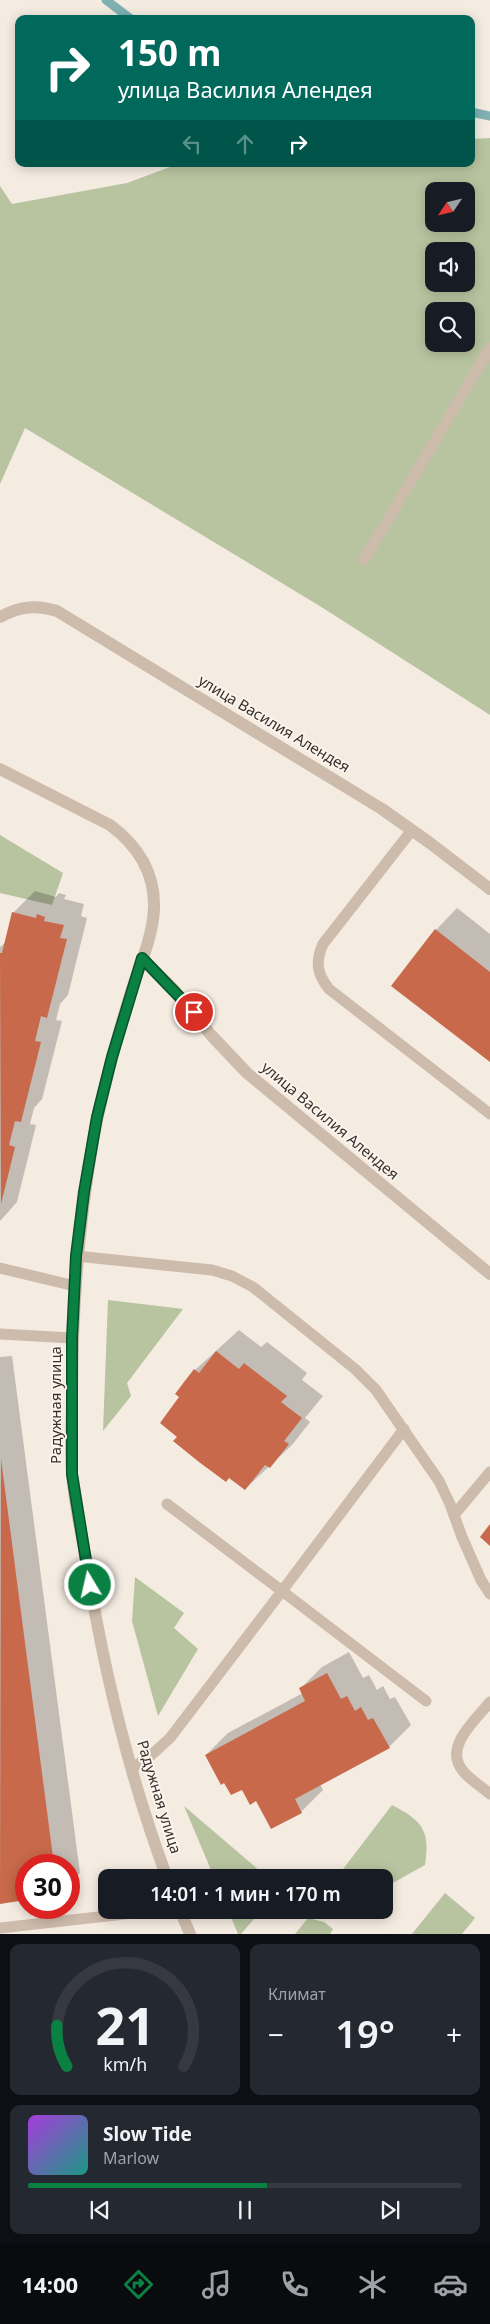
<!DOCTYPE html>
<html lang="ru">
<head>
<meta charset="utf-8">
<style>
	body { margin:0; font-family:"Noto Sans",sans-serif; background:#242831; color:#f1f3f6; height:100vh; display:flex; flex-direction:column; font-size:19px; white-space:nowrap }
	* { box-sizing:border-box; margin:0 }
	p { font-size:16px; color:#9ea1a6 }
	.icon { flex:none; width:28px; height:28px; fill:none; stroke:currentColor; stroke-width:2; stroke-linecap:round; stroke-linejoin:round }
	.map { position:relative; height:1934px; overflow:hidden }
	.sheet { display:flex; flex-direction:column; gap:10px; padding:10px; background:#0d0f14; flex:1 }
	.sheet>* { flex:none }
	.hud { position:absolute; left:15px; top:15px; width:460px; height:152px; border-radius:10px; box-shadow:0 2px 12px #0003; background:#00695c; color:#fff; overflow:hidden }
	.needle { width:32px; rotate:235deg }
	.controls { position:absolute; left:425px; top:182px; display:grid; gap:10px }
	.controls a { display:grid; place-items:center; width:50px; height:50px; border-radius:10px; background:#171b24; box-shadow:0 2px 12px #0003; font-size:25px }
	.speed { position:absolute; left:15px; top:1854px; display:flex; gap:10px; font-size:25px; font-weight:700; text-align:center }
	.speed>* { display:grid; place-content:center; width:65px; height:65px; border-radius:50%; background:#171b24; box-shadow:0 2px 12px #0003; line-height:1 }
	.speed .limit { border:8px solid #d22; background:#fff; color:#111 }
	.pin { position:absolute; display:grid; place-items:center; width:42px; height:42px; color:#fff; margin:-21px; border:2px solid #fff; border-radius:50%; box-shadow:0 1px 5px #0007 }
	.me { position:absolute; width:55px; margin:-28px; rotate:351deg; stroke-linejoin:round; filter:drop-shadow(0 0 4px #0008) }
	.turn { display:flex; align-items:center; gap:18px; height:105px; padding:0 20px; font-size:22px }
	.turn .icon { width:65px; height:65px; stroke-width:2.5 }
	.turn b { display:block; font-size:35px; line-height:42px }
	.lanes { display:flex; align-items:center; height:48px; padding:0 20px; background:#0003; justify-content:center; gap:25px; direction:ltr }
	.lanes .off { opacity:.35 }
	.big { font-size:38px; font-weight:600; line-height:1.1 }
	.sheet .card { flex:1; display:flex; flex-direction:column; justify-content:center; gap:8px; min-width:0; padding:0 18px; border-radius:10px; background:#242831 }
	.sheet .dial { align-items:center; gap:0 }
	.dial svg { height:130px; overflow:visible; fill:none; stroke:#363941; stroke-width:7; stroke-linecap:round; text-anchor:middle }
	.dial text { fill:#f1f3f6; stroke:none }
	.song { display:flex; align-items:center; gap:15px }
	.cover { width:60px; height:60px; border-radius:8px; background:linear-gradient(135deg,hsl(280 70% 55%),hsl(170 70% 35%)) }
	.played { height:5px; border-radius:2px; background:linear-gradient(90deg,#0b8043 55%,#363941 55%) }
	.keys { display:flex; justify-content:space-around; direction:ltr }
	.heat { display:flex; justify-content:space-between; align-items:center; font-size:28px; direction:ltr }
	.sheet .tiles { flex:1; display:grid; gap:10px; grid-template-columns:1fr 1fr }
	.card:last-child { grid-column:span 2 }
	.trip { position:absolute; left:98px; top:1869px; width:295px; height:50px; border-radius:10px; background:#171b24; box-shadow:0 2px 12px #0003; font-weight:600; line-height:50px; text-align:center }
	.tab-bar { display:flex; height:80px; justify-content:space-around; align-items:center; background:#090b0e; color:#9ea1a6 }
	.tab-bar .icon { width:35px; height:35px }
	.tab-bar .current { color:#0b8043 }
	.tab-bar b { font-size:22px; color:#f1f3f6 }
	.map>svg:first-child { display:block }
	.green { fill:#b8c4a0; fill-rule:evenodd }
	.shadow { fill:#0003 }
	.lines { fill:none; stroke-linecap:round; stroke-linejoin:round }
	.stream { stroke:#7fb0b2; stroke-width:9 }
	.building { fill:#c8694b }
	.lane { stroke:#cdbbac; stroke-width:11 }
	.street { stroke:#cdbbac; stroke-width:12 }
	.route-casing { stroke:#07532c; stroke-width:12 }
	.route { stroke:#0b8043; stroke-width:9 }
	.labels { text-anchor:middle; stroke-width:4; stroke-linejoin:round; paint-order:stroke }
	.street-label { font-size:15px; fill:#3b302b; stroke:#fbf5ee }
</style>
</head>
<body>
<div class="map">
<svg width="490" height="1934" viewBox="0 0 490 1934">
	<rect width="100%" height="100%" fill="#f4ebe1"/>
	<g class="green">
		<path d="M490,138V715L323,608L25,428L0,484V186L12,204L127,183L178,164H471V139ZM434,191H466V224H434ZM434,251H466V284H434ZM434,311H466V344H434Z"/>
		<polygon points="0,835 63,873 52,905 0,893"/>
		<polygon points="108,1300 183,1309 127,1383 131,1396 103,1431"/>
		<polygon points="135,1577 184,1613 174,1628 198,1649 158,1716 132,1621"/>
		<path d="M392,1805C421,1820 431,1830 425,1865L384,1888V1878L337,1877Z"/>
		<polygon points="184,1806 267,1877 214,1877"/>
		<polygon points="445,1893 475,1918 462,1934 412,1934"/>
		<polygon points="228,1910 262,1910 241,1934 238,1934"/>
		<polygon points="308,1918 324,1922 333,1929 330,1934 295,1934"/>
	</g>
	<g class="shadow">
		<polygon points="35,891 56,897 59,893 66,895 64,899 84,904 81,916 87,918 68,995 60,1004 56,1020 62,1021 42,1099 34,1108 30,1124 36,1125 17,1202 0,1221 0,947 6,942 13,913"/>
		<polygon points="457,908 490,934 490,1061 436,930"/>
		<polygon points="239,1330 261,1347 267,1342 307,1373 302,1380 323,1396 305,1418 310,1422 292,1445 245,1489 178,1437 181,1397 195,1370"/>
		<polygon points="12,1356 80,1873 69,1884 69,1865 26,1865 26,1899 0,1903 0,1357"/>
		<polygon points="349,1652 363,1678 369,1675 377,1690 383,1686 390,1699 395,1697 411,1725 389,1747 320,1784 323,1790 301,1812 257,1799 206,1755 228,1733 303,1693 300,1689 322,1667"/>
	</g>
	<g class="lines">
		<g class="stream">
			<polyline points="106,0 131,19"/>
			<polyline points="471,112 490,116"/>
		</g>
	</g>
	<g class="building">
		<polygon points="12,912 36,918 37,914 45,917 44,921 64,925 60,938 67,939 47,1018 41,1016 35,1041 41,1042 21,1122 15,1121 9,1145 15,1147 1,1204 0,953 2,953"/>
		<polygon points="435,929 490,972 490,1062 391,986"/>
		<polygon points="216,1351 239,1369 244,1363 287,1396 281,1402 302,1418 284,1441 289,1444 270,1468 265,1465 245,1490 229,1478 226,1482 199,1462 173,1441 177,1437 160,1423 179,1397 175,1394 194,1369 199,1373"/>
		<polygon points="1,1459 54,1865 26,1865 26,1900 0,1904"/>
		<polygon points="490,1524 490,1546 480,1537"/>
		<polygon points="327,1673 341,1699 347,1696 355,1711 361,1707 368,1720 373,1718 390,1748 295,1799 302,1813 271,1829 256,1801 250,1805 242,1790 231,1795 224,1783 221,1785 205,1755 305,1701 299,1688"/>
	</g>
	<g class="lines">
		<g class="lane">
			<polyline points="364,560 490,348"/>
			<path d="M412,830L323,944C315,962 317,974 329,989L490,1114"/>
			<polyline points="76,1256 212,1270 232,1276 253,1287 355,1369 376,1390 439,1481 450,1504 462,1537 481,1580 490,1594"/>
			<polyline points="0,1268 75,1286"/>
			<polyline points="0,1334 72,1338"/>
			<polyline points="167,1504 282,1591 404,1429"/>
			<polyline points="454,1515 490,1472"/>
			<path d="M490,1702C475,1721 443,1747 463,1771C470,1780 481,1786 490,1794"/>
			<polyline points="132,1768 148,1758 170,1738 282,1591 426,1701"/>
			<polyline points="0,1928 160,1910"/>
		</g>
		<g class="street">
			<path d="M0,617C20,606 35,605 57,611L382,809L430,843L490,889"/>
			<path d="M0,769L110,825C137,845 155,872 154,908C153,936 140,965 131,992C116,1041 102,1090 93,1141C78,1228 72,1308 72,1397C72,1422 70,1448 72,1473C74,1502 81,1531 86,1560C103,1668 129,1775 167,1878"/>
			<polyline points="142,958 175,991 211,1035 247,1073 490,1274"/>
			<polyline points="180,1910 190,1934"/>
		</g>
	</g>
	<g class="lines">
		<defs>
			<polyline id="route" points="90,1585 72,1474 72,1338 76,1256 84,1192 97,1117 112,1057 142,958 194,1012"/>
		</defs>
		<use href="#route" class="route-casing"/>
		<use href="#route" class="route"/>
	</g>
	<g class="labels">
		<g class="street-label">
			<text transform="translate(274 724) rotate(31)" y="5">улица Василия Алендея</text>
			<text transform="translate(330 1121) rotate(40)" y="5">улица Василия Алендея</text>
			<text transform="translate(56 1405) rotate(-90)" y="5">Радужная улица</text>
			<text transform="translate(159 1797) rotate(73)" y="5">Радужная улица</text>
		</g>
	</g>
</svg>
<div class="controls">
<a><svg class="needle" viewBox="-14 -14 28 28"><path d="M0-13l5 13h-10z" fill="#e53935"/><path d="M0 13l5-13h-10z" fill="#9ea1a6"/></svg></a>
<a><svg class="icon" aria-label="sound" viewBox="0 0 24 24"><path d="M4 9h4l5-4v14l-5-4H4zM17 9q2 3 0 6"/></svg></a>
<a><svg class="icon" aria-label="search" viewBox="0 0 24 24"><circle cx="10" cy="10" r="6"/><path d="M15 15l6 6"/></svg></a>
</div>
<div class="speed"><div class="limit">30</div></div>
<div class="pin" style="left:194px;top:1012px;background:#d93025"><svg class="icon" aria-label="arrive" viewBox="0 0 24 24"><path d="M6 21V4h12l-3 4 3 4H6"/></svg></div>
<svg class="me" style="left:90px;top:1585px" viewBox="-20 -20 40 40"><circle r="17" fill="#0b8043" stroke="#fff" stroke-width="3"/><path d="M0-11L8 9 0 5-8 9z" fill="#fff"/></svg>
<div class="trip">14:01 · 1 мин · 170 m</div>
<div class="hud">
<div class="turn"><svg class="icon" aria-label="right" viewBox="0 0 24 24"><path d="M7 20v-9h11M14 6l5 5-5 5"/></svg><div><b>150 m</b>улица Василия Алендея</div></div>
<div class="lanes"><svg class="icon off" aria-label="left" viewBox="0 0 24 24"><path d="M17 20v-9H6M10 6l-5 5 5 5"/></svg><svg class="icon off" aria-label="ahead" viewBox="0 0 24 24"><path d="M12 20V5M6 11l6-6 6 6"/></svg><svg class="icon" aria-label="right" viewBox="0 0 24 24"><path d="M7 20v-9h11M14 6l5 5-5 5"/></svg></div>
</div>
</div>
<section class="sheet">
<div class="tiles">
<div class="card dial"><svg viewBox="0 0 100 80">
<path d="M14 69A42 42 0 1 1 86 69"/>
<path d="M14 69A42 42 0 0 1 8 44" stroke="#0b8043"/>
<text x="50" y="56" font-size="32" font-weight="700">21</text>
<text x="50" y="72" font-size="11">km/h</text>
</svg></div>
<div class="card"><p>Климат</p>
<div class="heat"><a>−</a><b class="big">19°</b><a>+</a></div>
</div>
<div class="card">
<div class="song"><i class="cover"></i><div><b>Slow Tide</b><p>Marlow</p></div></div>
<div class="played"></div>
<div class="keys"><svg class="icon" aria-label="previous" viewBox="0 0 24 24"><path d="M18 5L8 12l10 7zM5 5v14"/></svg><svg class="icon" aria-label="pause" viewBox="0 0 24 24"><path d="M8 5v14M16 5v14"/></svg><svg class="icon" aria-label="next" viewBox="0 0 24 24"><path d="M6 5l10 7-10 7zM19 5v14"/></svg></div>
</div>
</div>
</section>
<nav class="tab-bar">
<b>14:00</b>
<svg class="icon current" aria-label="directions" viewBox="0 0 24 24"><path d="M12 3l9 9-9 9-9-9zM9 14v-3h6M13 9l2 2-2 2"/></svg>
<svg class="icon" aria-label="music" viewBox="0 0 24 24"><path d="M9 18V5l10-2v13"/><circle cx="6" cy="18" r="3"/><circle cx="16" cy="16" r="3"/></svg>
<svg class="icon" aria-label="phone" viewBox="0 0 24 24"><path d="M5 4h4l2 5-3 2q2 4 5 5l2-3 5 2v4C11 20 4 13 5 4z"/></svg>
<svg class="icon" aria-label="climate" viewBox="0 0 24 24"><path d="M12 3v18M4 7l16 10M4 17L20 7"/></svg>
<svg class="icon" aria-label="car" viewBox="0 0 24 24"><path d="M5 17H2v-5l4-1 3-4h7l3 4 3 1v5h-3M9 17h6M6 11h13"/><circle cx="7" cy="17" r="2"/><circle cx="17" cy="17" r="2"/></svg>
</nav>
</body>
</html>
